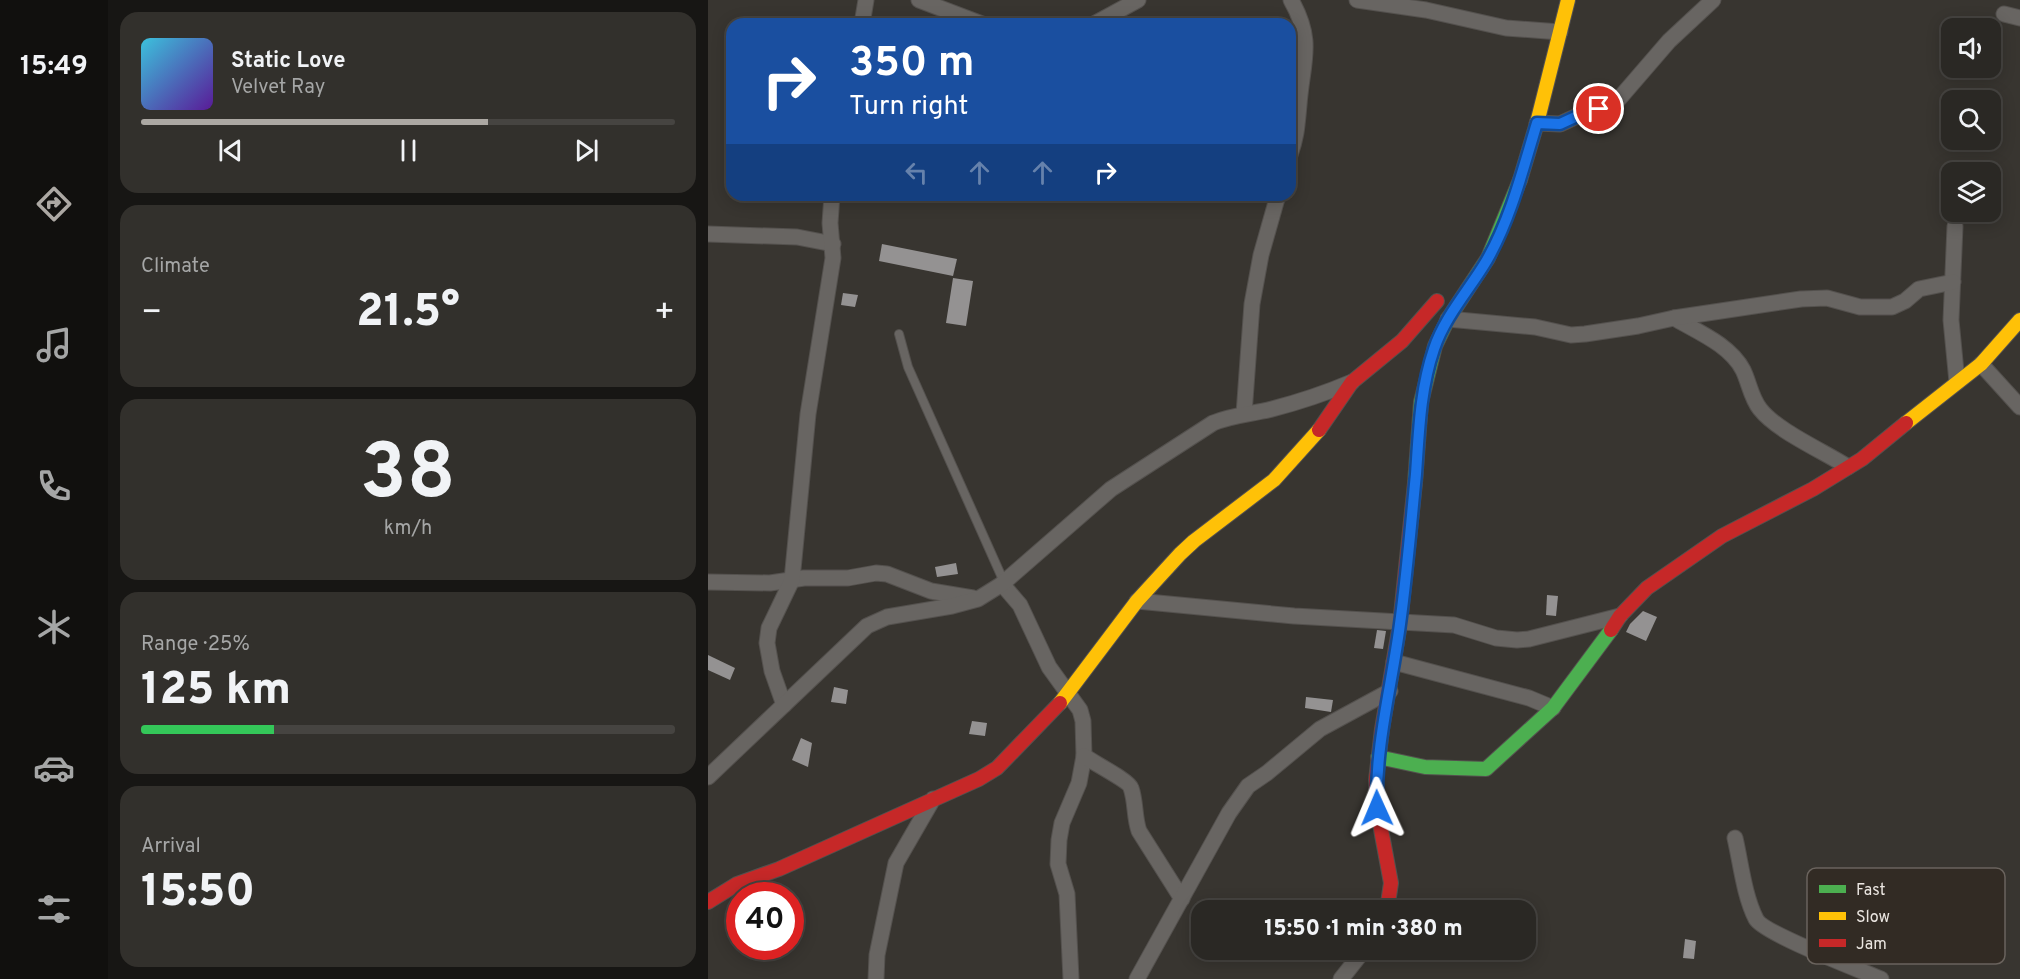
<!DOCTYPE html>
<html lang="en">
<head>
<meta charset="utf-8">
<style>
	body { margin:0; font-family:Overpass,sans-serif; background:#32302c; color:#f1f3f6; height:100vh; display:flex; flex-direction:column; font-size:22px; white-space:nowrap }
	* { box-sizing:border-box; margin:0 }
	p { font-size:20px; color:#a5a6a6 }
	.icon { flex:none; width:33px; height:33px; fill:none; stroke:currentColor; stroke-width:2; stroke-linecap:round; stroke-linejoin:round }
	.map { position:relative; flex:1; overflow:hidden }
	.side { display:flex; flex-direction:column; gap:12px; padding:12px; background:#171614; width:600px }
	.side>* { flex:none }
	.top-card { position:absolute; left:18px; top:18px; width:570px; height:183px; border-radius:18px; box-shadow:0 3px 15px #0003,0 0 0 2px #464441; background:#1a4fa0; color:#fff; overflow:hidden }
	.controls { position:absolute; left:1233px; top:18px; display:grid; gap:12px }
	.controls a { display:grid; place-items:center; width:60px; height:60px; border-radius:12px; background:#2a2824; box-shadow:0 3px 15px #0003,0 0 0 2px #464441; font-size:30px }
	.speed { position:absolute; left:18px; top:882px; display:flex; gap:12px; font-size:30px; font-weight:700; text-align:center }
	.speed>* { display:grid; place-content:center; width:78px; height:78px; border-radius:50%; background:#2a2824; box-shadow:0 3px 15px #0003,0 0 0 2px #464441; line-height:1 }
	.speed .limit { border:9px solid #d22; background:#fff; color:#111 }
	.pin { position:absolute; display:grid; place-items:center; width:51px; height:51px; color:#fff; margin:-26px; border:3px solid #fff; border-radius:50%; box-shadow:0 2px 6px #0007 }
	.me { position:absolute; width:66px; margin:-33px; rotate:359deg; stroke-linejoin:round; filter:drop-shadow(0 0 4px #0008) }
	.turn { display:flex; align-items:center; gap:21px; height:126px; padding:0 24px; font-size:27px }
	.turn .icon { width:78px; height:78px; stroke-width:2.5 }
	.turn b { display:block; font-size:42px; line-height:51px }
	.lanes { display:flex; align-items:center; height:57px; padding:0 24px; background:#0003; justify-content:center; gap:30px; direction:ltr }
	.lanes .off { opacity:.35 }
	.big { font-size:45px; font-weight:800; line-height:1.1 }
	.side .card { flex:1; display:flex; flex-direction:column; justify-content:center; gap:9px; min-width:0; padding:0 21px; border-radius:18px; background:#32302c }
	.side .dial { align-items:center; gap:0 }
	.dial b { font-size:78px; line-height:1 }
	.song { display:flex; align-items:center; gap:18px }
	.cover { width:72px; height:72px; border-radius:9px; background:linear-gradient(135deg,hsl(190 70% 55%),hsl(270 70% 35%)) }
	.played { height:6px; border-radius:3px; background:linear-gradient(90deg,#aca8a3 65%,#464441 65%) }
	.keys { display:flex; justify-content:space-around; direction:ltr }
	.heat { display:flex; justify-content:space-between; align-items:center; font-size:33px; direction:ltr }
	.charge { height:9px; border-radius:4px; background:linear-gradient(90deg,#34c759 25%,#464441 0) }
	.trip { position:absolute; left:483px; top:900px; width:345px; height:60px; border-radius:18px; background:#2a2824; box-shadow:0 3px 15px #0003,0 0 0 2px #464441; font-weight:800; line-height:60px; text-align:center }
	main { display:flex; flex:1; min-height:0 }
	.tab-bar { display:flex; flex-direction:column; width:108px; justify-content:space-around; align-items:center; background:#11100e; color:#a5a6a6 }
	.tab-bar .icon { width:42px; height:42px }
	.tab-bar .active { color:#aca8a3 }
	.tab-bar b { font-size:27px; color:#f1f3f6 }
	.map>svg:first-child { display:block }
	.building { fill:#949292 }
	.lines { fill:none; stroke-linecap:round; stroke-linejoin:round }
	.lane-casing { stroke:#54514e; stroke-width:10 }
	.street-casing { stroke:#54514e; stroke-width:17 }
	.fast-casing { stroke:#54514e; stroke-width:16 }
	.slow-casing { stroke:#54514e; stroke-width:16 }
	.jam-casing { stroke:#54514e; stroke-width:16 }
	.lane { stroke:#686562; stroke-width:8 }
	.street { stroke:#686562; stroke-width:15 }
	.fast { stroke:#4caf50; stroke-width:14 }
	.slow { stroke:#ffc107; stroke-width:14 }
	.jam { stroke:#c62828; stroke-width:14 }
	.route-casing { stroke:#114b97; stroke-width:15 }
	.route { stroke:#1a73e8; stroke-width:10 }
	.key { fill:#322b24; stroke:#6a635d; stroke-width:1.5 }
	.key-label { font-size:16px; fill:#ebe6e1 }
</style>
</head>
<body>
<main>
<nav class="tab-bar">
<b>15:49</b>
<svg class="icon active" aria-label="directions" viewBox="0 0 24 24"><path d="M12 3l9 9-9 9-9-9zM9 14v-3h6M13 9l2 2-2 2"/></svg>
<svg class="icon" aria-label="music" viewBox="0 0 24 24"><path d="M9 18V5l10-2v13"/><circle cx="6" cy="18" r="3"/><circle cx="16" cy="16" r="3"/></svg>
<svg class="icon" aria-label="phone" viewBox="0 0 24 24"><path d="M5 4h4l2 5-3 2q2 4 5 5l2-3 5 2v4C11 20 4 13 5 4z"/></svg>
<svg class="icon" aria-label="climate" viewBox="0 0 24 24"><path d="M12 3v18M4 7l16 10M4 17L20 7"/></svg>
<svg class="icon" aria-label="car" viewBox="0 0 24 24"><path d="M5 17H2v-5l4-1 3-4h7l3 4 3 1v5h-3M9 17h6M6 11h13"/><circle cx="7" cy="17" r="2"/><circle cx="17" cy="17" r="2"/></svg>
<svg class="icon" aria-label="filters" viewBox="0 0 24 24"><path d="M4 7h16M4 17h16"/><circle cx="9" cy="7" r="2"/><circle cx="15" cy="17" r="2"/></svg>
</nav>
<section class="side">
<div class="card">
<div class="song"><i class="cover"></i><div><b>Static Love</b><p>Velvet Ray</p></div></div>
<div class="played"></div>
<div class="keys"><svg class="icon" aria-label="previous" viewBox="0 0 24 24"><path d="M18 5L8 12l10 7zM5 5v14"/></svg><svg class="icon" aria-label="pause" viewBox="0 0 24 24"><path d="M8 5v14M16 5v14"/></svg><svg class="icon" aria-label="next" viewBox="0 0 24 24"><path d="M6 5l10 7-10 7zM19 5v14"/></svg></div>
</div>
<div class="card"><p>Climate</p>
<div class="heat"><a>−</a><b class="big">21.5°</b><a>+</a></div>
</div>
<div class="card dial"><b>38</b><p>km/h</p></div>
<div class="card"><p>Range · 25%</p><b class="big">125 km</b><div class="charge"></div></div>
<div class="card"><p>Arrival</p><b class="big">15:50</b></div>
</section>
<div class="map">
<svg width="1312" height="979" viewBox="0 0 1312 979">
	<rect width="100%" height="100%" fill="#383530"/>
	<g class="building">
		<polygon points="174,244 249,259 245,276 171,261"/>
		<polygon points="245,278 265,281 258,326 238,323"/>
		<polygon points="135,293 150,295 147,307 133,305"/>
		<polygon points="248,563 250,574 229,577 227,567"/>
		<polygon points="839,595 850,596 848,616 838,615"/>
		<polygon points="935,611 949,617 938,641 918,632 922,624"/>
		<polygon points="669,630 678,631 675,649 666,648"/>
		<polygon points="0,655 27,668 22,680 0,670"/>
		<polygon points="126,687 140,690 138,704 123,702"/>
		<polygon points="598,697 625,700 623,712 597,708"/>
		<polygon points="264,721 279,723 277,736 261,734"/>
		<polygon points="93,738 104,743 100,767 84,760"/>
		<polygon points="977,939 988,941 986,959 975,958"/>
	</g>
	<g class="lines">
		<defs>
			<polyline id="lane" points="191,334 200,367 296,582"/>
			<g id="street">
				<polyline points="211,0 274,24"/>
				<polyline points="649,0 718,10 798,28 852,32"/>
				<polyline points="1296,14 1312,18"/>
				<polyline points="154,24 158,0"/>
				<polyline points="386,24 430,0"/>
				<polyline points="829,123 852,124 878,112 904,107 961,41 1005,0"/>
				<path d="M582,155C589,135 589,125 591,105C594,62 607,42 583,0"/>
				<polyline points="1247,226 1243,320 1249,382"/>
				<polyline points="0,234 89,237 125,244"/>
				<path d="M966,318C990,332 1022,345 1035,370C1041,382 1043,398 1052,409C1069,431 1115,451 1140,467"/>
				<polyline points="740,319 827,327 863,335 877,334 930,326 966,318 1093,299 1119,298 1152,307 1184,307 1197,301 1211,289 1245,282"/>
				<polyline points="1273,364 1312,407"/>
				<polyline points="536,414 544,304 553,255 570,195"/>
				<polyline points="0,582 62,583 96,578 140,578 168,573 179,574 223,591 265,598"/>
				<polyline points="294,584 312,605 341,667 372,710 375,721 376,756 371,783 354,823 351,840 350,864 359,894 363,979"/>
				<polyline points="429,601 586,616 746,625 788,638 809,640 821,639 912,616"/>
				<polyline points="686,662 821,698 845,708"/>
				<polyline points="76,705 64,671 59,643 61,628 84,580 100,414 125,258 122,223 124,195"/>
				<path d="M376,756C386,763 421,781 423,788C428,802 426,817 431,831L474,899"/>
				<path d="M0,777L159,626L179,617L244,606L270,599L294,584L403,489L505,423C524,415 544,414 564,409C591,402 618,393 644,382"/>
				<path d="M1027,838C1033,864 1036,895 1048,919C1055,933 1152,970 1173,979"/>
				<polyline points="168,979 169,955 188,863 225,799"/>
				<polyline points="429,979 521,813 540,786 559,773 612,729 682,691"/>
				<polyline points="633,979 656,950"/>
			</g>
			<g id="fast">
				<polyline points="707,483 713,402 727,346 740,319 780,258 812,180"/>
				<polyline points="670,757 717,767 778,769 845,708 903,630"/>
			</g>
			<g id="slow">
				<polyline points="812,180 829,123 860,0"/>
				<polyline points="1198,423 1273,364 1312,320"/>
				<polyline points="352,703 429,601 472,554 486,541 566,480 611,430"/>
			</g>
			<g id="jam">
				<polyline points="611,430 644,382 694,341 729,301"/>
				<polyline points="903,630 912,616 939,588 1014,536 1105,489 1154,459 1198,423"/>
				<polyline points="0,902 29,884 71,869 271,779 289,768 352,703"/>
				<polyline points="679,910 683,883 669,808 668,780 674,729 692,624 707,483"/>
			</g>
		</defs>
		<use href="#lane" class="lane-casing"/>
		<use href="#street" class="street-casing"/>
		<use href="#fast" class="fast-casing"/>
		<use href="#slow" class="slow-casing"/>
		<use href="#jam" class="jam-casing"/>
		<use href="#lane" class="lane"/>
		<use href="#street" class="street"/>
		<use href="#fast" class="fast"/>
		<use href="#slow" class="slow"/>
		<use href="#jam" class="jam"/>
	</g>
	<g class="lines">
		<defs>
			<path id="route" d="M669,808C667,745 684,685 692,624C699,574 703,524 708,474C711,432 712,390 726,349C737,316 762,289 779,260C803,218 815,169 829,123L852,124L878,112L891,109"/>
		</defs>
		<use href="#route" class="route-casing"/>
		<use href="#route" class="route"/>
	</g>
	<rect x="1099" y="868" width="198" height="96" rx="9" class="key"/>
	<rect x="1111" y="885" width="27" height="8" fill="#4caf50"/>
	<rect x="1111" y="912" width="27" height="8" fill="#ffc107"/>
	<rect x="1111" y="939" width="27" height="8" fill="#c62828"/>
	<g class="key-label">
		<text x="1148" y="895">Fast</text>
		<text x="1148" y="922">Slow</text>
		<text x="1148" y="949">Jam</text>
	</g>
</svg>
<div class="controls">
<a><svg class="icon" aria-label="sound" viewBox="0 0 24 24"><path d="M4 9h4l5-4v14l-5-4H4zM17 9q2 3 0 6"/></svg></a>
<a><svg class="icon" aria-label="search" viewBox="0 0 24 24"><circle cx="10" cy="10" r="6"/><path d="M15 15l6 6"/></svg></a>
<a><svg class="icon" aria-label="layers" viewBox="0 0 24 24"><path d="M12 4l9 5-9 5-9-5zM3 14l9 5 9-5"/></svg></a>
</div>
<div class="speed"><div class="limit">40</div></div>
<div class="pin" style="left:891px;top:109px;background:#d93025"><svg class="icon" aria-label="arrive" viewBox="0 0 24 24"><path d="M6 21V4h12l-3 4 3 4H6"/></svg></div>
<svg class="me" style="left:669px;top:808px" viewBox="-20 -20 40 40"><path d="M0-17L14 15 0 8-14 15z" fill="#1a73e8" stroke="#fff" stroke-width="4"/></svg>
<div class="trip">15:50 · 1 min · 380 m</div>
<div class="top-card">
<div class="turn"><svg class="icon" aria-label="right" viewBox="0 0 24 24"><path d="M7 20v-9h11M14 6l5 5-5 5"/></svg><div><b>350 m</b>Turn right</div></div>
<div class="lanes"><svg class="icon off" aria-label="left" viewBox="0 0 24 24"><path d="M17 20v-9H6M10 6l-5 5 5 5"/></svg><svg class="icon off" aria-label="ahead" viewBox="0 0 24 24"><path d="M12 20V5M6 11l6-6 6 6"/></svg><svg class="icon off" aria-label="ahead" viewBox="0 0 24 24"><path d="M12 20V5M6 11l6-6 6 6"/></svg><svg class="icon" aria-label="right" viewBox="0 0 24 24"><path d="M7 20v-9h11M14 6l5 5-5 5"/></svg></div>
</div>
</div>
</main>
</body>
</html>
